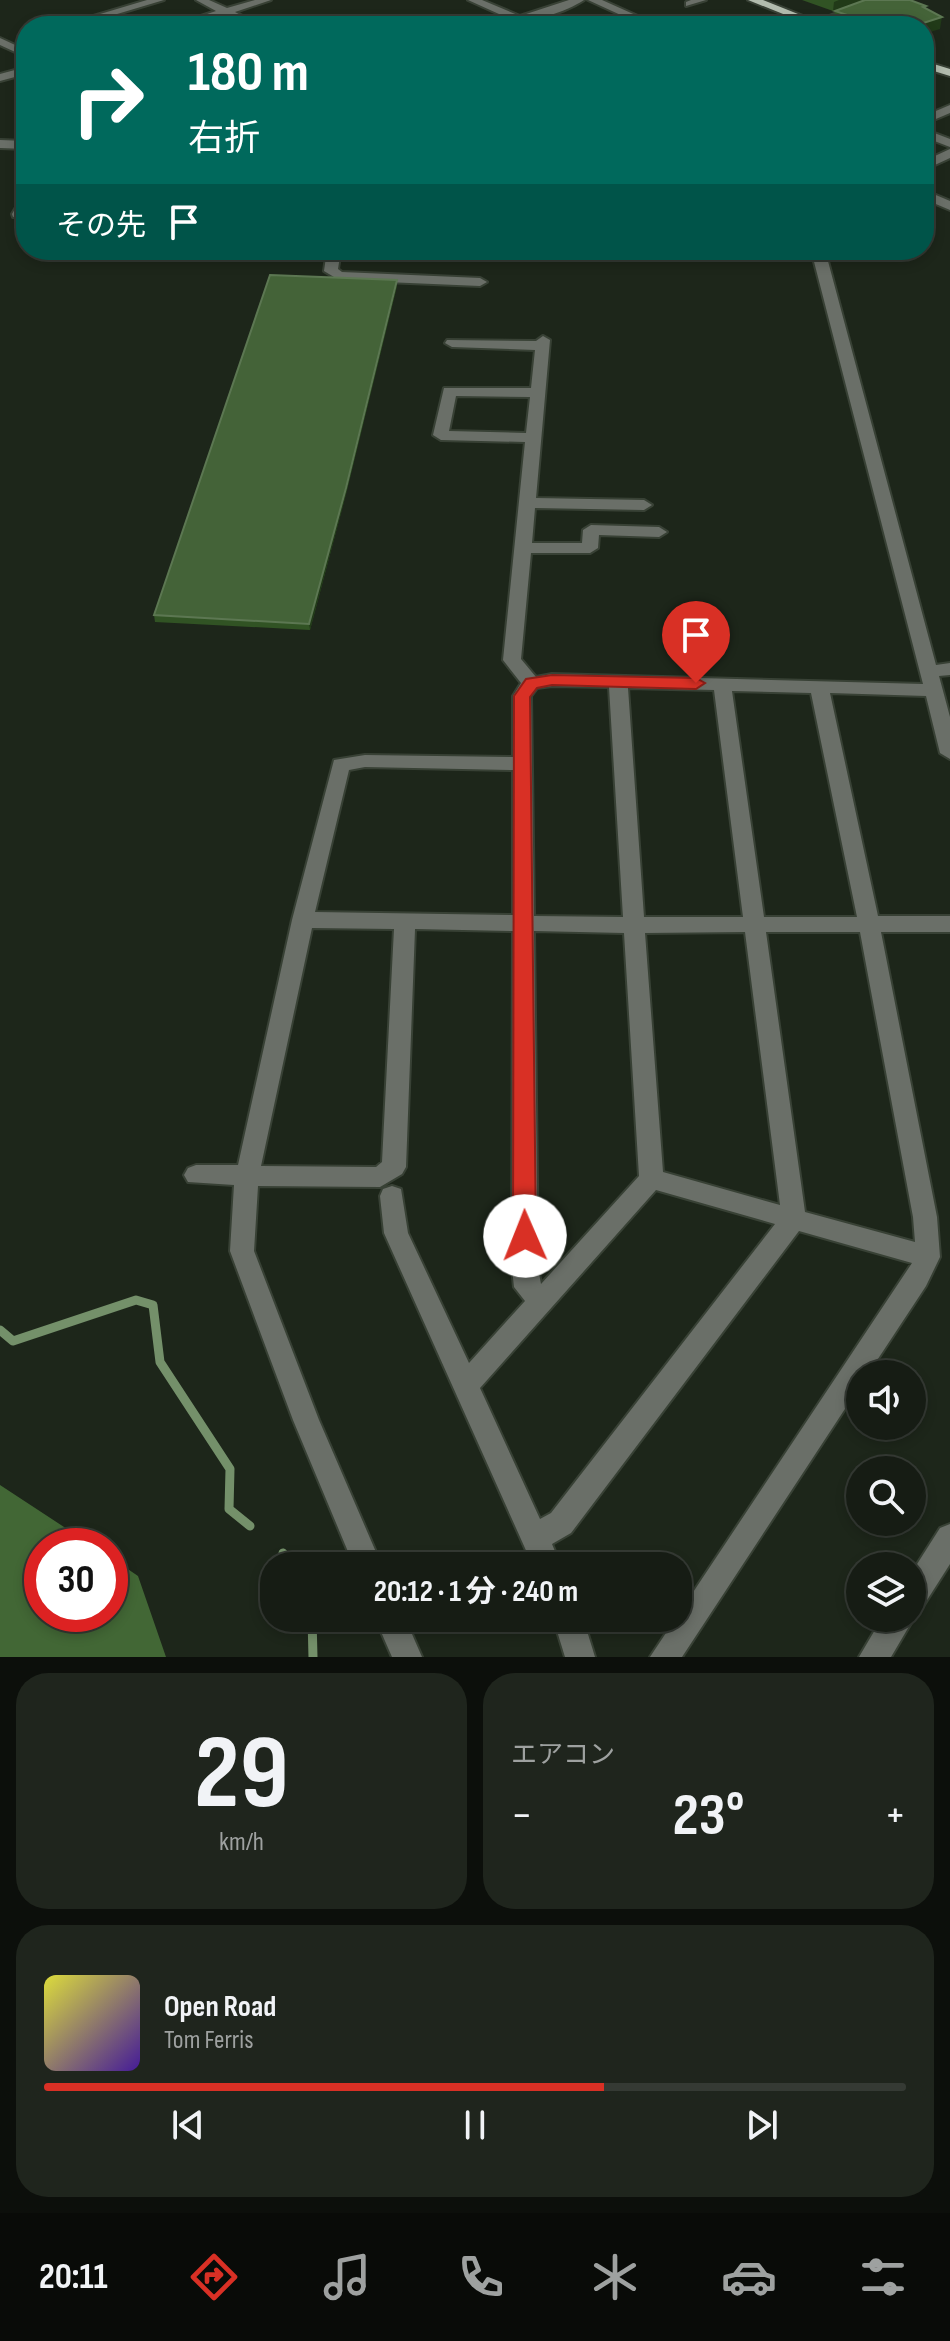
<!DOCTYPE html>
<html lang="ja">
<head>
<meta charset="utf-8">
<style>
	body { margin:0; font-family:"Sofia Sans Condensed","Noto Sans JP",sans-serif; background:#1f251d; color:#f1f3f6; height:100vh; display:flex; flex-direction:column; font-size:30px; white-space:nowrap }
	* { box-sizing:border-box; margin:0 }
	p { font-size:26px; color:#9ea1a0 }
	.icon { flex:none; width:44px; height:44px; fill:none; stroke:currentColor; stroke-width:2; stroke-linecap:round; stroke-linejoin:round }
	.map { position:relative; height:1657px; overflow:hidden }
	.drawer { display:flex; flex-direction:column; gap:16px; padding:16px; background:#0c0f0b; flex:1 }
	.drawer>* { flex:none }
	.top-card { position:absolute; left:16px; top:16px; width:918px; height:244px; border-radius:32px; box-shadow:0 4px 12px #0003,0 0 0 2px #353a34; background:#00695c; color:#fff; overflow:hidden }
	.buttons { position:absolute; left:846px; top:1360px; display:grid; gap:16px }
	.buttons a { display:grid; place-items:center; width:80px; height:80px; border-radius:50%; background:#161c14; box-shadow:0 4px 12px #0003,0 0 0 2px #353a34; font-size:40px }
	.speed { position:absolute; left:24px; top:1528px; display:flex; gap:16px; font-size:40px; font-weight:700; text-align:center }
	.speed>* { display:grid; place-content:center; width:104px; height:104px; border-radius:50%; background:#161c14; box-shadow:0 4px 12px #0003,0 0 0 2px #353a34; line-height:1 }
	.speed .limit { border:12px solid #d22; background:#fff; color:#111 }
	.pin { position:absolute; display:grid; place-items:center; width:68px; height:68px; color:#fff; margin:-82px -34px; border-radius:50% 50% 50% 0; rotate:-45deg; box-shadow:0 0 8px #0007 }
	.pin .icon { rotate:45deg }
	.me { position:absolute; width:88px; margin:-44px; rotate:359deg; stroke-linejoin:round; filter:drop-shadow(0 0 6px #0008) }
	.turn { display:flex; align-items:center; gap:28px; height:168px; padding:0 40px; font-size:36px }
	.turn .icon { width:104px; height:104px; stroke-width:2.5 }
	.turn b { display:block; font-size:56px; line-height:68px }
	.then { display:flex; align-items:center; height:76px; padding:0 40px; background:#0003; gap:16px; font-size:30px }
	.big { font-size:60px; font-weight:700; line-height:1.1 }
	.drawer .card { flex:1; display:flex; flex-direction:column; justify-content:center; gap:12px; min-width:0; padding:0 28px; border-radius:32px; background:#1f251d }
	.drawer .dial { align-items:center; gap:0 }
	.dial b { font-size:104px; line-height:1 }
	.song { display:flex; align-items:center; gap:24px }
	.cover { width:96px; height:96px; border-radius:12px; background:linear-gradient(135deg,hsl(60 70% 55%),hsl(260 70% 35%)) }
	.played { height:8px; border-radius:4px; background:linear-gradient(90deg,#d93025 65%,#353a34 65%) }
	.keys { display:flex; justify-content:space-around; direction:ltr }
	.heat { display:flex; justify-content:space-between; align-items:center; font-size:44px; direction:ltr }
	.drawer .tiles { flex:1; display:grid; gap:16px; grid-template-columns:1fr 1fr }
	.card:last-child { grid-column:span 2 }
	.trip { position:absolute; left:260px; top:1552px; width:432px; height:80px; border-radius:32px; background:#161c14; box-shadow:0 4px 12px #0003,0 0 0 2px #353a34; font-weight:700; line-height:80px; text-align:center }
	.tabs { display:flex; height:128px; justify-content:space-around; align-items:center; background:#090b08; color:#9ea1a0 }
	.tabs .icon { width:56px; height:56px }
	.tabs .active { color:#d93025 }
	.tabs b { font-size:36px; color:#f1f3f6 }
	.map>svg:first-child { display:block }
	.forest { fill:#426735 }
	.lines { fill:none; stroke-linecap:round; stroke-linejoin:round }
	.stream { stroke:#74906a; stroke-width:9 }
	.minor-casing { stroke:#384135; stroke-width:4 }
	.major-casing { stroke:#384135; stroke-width:4 }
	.minor { fill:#6a6f68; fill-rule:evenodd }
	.major { fill:#b2bcae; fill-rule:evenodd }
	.wall { fill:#315324 }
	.shaded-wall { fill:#213a18 }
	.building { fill:#446338; stroke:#5c7752; stroke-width:2 }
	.route { fill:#d93025; stroke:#8d1f18; stroke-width:2 }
</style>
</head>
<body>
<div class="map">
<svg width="950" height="1657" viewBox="0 0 950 1657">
	<rect width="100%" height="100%" fill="#1d261a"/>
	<polygon class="forest" points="0,1485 93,1546 42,1546 42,1614 110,1614 110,1557 138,1576 166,1657 0,1657"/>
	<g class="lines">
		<g class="stream">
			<polyline points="0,1330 13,1341 136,1300 153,1305 160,1362 230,1469 229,1509 250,1526"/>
			<polyline points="283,1553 292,1566"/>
			<polyline points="312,1618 313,1657"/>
		</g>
		<defs>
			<g id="minor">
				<polygon points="147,0 164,0 77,26 60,26"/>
				<polygon points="196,0 209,0 227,8 255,0 271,0 235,12 261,26 247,26 225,15 188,26 171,26 216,11"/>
				<path d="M468,0H482L520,16L569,0H584C563,14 519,26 495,26L510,19Z"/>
				<polygon points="588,0 602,0 640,17 613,25 613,21 625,17"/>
				<polygon points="691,0 706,0 686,6 686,2"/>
				<polygon points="871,0 886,0 820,25 811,23"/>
				<polygon points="0,38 26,50 26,57 0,45"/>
				<polygon points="26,67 26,74 0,81 0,74"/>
				<polygon points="25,102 26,108 21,107 21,103"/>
				<polygon points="950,105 950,113 924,124 924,116"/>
				<polygon points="924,129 950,139 950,147 924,137"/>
				<polygon points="0,140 26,141 26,149 0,148"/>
				<polygon points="950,149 950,158 924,170 924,161"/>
				<polygon points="924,190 950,201 950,210 924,199"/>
				<polygon points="26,198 24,214 13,217 12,214 21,199"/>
				<polygon points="327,250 341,250 338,269 342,272 480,278 487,282 480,286 339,280 324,271"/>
				<path d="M811,250H825L936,665L950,663V675L939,676L950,717V759L940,753L926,696L830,693L878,916H950V932H881L937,1217L940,1257L926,1286L868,1374H860V1386L682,1657H650L912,1263L799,1231L571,1533L552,1544L561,1566H533L384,1233L380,1196L383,1189L392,1186L401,1189L408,1233L469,1363L525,1301L514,1287L512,1268L513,931L415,929L406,1167L402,1174L380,1187L258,1186L254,1251L319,1420L382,1566H354L293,1420L230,1251L234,1185L188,1182L184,1175L188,1168L196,1165H238L292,920L334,760L365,755L513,757V696L521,683L503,660L525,442L441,440L433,435L444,388H531L535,350L452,347L445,343L447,340L536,341L543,336L550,340L536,498L644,500L652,505L644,510L535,508L532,543H582L583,530L591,525L659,527L667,532L659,537L599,535L598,548L590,553H531L521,659L536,677L552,674L923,684ZM456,396L530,397L526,433L449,431ZM552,686L609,687L623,917L534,916L531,696L537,688ZM628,688L714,690L743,917H644ZM732,691L811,693L857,917H764ZM365,767L513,770V915L315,912L349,770ZM312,928L394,929L382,1162L376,1167L261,1166ZM534,931L624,933L639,1176L541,1284L538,1268ZM745,932L780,1205L663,1172L645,933ZM766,932H860L913,1217L915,1242L805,1212ZM656,1190L775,1224L551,1513L540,1519L480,1388Z"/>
				<polygon points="950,1524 950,1564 922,1608 912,1612 912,1572 940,1528"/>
				<polygon points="912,1614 914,1618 891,1657 859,1657 882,1618 912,1618"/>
				<polygon points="375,1618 405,1618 422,1657 392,1657"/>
				<polygon points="553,1618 583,1618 595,1657 565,1657"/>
			</g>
			<g id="major">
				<polygon points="748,0 763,0 828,26 813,26"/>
				<polygon points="924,61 950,69 950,76 924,68"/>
			</g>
		</defs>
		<use href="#minor" class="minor-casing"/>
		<use href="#major" class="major-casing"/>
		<use href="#minor" class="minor"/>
		<use href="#major" class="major"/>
	</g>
	<g class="wall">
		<polygon points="802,0 910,0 926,6 926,9 940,29 924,26 842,26 833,23 835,11 850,6 833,11"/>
		<polygon points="397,286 346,494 310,630 155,622 154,615"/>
	</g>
	<g class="shaded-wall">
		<polygon points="839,0 866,0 833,11 834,2"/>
		<polygon points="942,17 940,29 924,34 924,26 914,26"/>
		<polygon points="397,280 397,286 346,494 310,630 309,624"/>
	</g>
	<g class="building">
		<polygon points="865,0 910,0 926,6 923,7 942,17 914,26 880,26 835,11"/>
		<polygon points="270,275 397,280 346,488 309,624 154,615"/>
	</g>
	<polygon class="route" points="552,675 696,678 705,683 696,689 552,685 537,688 530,697 536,1236 533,1243 525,1246 517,1243 513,1236 514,696 526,679"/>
</svg>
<div class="buttons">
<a><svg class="icon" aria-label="sound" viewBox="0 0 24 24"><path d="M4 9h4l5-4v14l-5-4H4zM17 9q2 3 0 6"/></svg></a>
<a><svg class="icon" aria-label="search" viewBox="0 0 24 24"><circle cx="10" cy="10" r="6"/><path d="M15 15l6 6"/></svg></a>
<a><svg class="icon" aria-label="layers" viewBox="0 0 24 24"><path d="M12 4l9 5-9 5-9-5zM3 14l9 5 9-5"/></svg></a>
</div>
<div class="speed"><div class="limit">30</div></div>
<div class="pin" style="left:696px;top:683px;background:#d93025"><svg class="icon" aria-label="arrive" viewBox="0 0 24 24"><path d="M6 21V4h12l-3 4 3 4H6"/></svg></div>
<svg class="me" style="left:525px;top:1236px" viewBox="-20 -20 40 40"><circle r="19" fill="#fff"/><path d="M0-13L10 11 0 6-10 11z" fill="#d93025"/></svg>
<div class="trip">20:12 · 1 分 · 240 m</div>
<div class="top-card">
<div class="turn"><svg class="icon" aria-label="right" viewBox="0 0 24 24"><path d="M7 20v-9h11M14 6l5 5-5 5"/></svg><div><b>180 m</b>右折</div></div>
<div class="then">その先<svg class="icon" aria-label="arrive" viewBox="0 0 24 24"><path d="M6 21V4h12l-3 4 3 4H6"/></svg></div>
</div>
</div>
<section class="drawer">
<div class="tiles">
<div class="card dial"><b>29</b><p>km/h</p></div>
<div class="card"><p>エアコン</p>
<div class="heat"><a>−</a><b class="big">23°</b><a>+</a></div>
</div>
<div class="card">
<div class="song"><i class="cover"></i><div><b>Open Road</b><p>Tom Ferris</p></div></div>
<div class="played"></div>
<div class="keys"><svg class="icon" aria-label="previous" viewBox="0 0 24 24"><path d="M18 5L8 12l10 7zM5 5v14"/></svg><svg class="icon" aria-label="pause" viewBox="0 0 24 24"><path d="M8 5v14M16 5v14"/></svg><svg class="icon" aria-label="next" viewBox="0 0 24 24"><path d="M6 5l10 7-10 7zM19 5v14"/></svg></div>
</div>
</div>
</section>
<nav class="tabs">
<b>20:11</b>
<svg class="icon active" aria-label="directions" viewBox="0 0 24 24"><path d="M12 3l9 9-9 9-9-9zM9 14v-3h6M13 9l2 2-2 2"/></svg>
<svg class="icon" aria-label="music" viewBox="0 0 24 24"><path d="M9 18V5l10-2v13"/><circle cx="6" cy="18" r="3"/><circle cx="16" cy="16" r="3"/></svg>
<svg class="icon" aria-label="phone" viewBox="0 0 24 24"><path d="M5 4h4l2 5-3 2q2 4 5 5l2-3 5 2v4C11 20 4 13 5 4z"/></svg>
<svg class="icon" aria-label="climate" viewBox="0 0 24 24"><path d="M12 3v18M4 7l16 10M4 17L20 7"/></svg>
<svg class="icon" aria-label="car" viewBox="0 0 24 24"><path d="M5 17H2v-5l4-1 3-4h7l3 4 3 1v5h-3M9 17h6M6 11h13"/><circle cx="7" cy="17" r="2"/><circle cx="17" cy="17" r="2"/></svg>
<svg class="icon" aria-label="filters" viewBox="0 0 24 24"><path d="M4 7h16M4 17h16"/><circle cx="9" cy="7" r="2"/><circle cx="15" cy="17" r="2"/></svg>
</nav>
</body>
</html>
